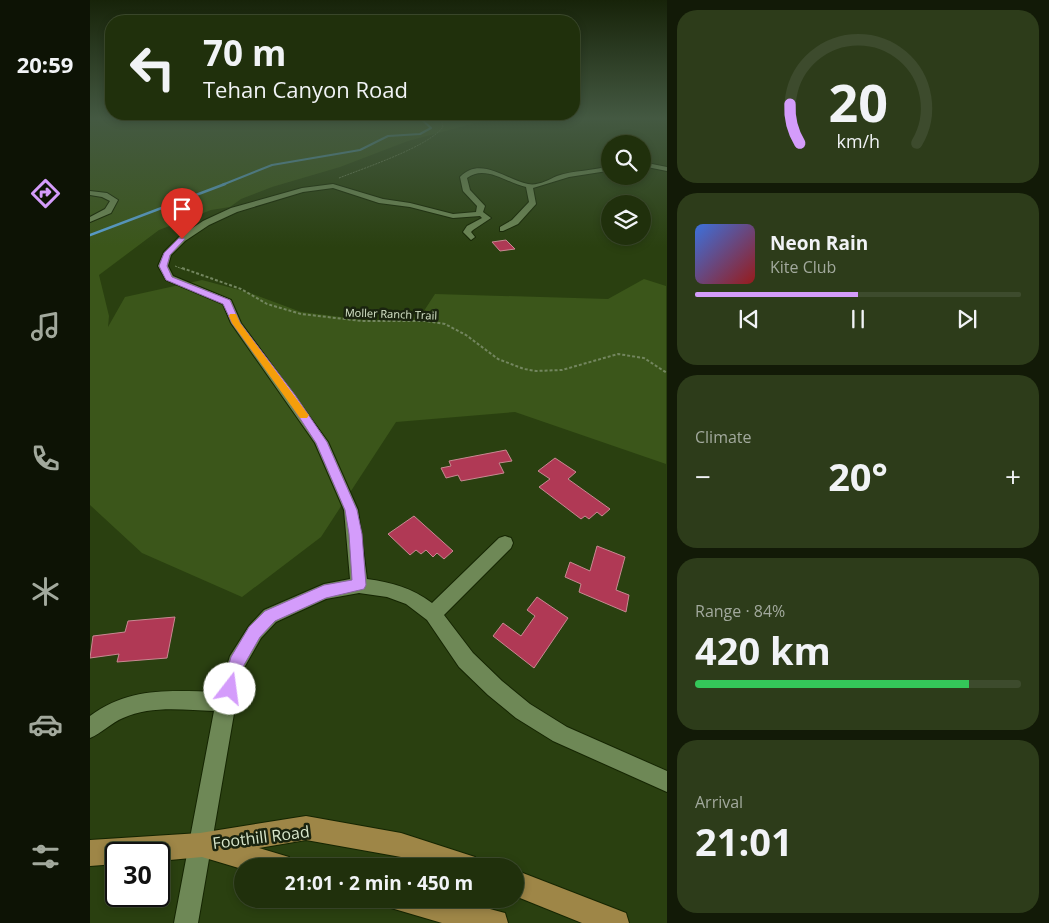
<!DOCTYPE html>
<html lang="en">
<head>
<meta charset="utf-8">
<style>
	body { margin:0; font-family:"Open Sans",sans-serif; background:#2d3c1a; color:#f1f3f6; height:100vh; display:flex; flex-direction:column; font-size:19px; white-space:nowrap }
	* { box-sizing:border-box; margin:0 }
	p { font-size:16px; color:#a2a99d }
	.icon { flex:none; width:28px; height:28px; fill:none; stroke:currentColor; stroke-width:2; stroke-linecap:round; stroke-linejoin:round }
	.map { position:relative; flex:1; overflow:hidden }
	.drawer { display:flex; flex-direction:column; gap:10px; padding:10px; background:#121a07; width:382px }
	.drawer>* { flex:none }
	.hud { position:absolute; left:15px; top:15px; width:475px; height:105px; border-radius:20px; box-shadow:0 2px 8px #0003,0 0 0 1px #3d4b2d; background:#20300c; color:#f1f3f6; overflow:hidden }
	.fabs { position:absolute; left:511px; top:135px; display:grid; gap:10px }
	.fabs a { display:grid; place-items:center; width:50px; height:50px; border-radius:50%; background:#20300c; box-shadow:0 2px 8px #0003,0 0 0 1px #3d4b2d; font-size:25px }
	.speed { position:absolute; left:15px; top:842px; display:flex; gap:10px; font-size:25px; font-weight:700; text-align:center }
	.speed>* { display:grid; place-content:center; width:65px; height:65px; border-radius:50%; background:#20300c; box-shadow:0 2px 8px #0003,0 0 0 1px #3d4b2d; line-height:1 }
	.speed .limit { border:2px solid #111; border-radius:8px; background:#fff; color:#111 }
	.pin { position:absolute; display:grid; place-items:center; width:42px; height:42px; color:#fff; margin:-51px -21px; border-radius:50% 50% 50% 0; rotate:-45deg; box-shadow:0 0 5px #0007 }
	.pin .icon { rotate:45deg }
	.me { position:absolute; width:55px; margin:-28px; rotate:15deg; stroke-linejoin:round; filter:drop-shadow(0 0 4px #0008) }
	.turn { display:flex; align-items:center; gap:18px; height:105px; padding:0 15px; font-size:22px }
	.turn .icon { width:65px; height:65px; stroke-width:2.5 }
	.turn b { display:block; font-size:35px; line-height:42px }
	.big { font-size:38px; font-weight:700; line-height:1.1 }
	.drawer .card { flex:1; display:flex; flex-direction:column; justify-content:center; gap:8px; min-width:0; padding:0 18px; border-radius:20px; background:#2d3c1a }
	.drawer .dial { align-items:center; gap:0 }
	.dial svg { height:130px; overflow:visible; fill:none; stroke:#3d4b2d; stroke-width:7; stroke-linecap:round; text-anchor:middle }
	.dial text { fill:#f1f3f6; stroke:none }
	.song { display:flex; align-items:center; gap:15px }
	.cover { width:60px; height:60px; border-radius:8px; background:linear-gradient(135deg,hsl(220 70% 55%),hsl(0 70% 35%)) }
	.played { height:5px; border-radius:2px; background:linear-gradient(90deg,#d49cfb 50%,#3d4b2d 50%) }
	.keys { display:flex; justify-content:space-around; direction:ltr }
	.heat { display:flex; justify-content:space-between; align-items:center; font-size:28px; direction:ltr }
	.charge { height:8px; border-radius:4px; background:linear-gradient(90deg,#34c759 84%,#3d4b2d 0) }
	.trip { position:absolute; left:144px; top:858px; width:290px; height:50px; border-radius:25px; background:#20300c; box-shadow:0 2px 8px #0003,0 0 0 1px #3d4b2d; font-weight:700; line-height:50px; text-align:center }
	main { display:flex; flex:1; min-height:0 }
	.dock { display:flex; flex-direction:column; width:90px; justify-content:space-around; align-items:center; background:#0d1305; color:#a2a99d }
	.dock .icon { width:35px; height:35px }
	.dock .on { color:#d49cfb }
	.dock b { font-size:22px; color:#f1f3f6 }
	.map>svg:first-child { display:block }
	.green { fill:#3b561a }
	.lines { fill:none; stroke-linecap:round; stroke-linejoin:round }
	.stream-far1 { stroke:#5aa1d4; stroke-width:2 }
	.stream { stroke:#5aa1d4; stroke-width:2.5 }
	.building { fill:#b03955; stroke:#c88992 }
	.minor-casing { stroke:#152502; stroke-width:2 }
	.major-casing { stroke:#152502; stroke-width:2 }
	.path-far1 { stroke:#73865f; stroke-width:1; stroke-dasharray:2 1; stroke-linecap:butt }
	.path { stroke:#73865f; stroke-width:2; stroke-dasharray:3 2; stroke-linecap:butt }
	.minor { fill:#6e8856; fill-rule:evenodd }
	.major { fill:#9e8647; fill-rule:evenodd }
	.route { fill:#d49cfb; stroke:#8a65a3 }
	.slow { fill:#f59e0b }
	.labels { text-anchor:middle; stroke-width:5; stroke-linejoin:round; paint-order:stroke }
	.far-street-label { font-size:11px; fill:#d9e7cc; stroke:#1a240f }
	.near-street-label { font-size:16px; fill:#d9e7cc; stroke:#1a240f }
</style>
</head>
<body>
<main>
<nav class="dock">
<b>20:59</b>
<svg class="icon on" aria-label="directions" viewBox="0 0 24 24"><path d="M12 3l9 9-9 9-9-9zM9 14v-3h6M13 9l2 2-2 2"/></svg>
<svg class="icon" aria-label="music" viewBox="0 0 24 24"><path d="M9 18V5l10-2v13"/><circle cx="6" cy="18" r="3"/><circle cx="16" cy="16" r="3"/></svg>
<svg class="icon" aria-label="phone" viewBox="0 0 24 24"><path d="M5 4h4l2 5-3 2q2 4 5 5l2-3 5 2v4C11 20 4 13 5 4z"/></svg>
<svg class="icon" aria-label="climate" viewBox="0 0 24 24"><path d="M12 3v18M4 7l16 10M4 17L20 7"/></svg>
<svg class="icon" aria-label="car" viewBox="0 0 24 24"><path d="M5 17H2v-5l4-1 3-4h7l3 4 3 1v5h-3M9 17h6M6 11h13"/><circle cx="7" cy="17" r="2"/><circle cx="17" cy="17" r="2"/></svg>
<svg class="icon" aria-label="filters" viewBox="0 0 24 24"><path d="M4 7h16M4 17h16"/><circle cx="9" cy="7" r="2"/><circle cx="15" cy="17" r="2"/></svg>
</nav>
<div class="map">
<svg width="577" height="923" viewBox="0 0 577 923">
	<rect width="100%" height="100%" fill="#2a4010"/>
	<polygon class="green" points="0,118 404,118 318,141 250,167 182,187 151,199 140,207 121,210 69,230 9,275 19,316 18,327 35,297 112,280 157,292 211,312 283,321 330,317 345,294 518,299 554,279 576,286 576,464 425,412 306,422 231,537 152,597 52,553 0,505"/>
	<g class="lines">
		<polyline class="stream-far1" points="132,185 182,165 270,150 298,136 330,134 341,128 330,118"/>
		<polyline class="stream" points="0,235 135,184"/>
	</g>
	<g class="building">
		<polygon points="416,240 425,249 410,251 402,242"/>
		<polygon points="416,450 422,461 409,463 414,473 371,481 368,475 356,478 351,468 361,466 359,461"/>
		<polygon points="465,458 486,472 478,479 520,509 512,516 507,512 499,519 495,516 491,519 449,487 460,479 448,471"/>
		<polygon points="324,516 363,551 354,559 347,553 343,557 336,550 331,554 326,550 320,555 298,534"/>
		<polygon points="507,546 535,557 526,590 539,595 536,612 489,592 491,584 475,577 480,562 500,571"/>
		<polygon points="447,597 478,618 444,668 403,636 413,623 431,636 445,616 437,610"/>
		<polygon points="85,617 77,658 27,662 29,654 0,658 3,636 35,632 38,621"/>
	</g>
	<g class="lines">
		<defs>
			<g id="minor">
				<polygon points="552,162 577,167 577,171 552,166"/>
				<path d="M520,166V170L517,171L479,177L443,188L446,204L428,224L413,231H410V227L422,220L439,202L436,187C417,183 395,164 377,178L380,190L395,206L393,212L401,218L383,230L381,232L385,237L381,240L373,232L377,226L392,218L390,216L363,218L320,207L289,203L243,188L213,192L147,212L119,225L95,241L81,255L78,266L83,276L141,300L151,323L238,442L268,510L277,579C301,582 322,588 342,603L409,538L415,536L421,538L423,543L421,548L354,615L383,653L412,681L440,704L477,727L577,771V792L463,741L426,718L398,695L369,667L337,620L316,604L297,597L269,593L236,599L186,622L171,638L155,666L146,702L108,923H84L124,711C95,710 61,705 33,718C21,723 12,733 0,738V716C41,686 81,691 129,692L140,656L159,626L174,610L234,584L260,579L254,510L225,443L141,323L133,304L76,280L68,266L74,252L89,237L113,221L141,208L212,188L243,184L293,199L320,203L363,214L386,212L387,206L373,191L370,177C390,156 415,179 438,184C448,186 458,180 467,176C484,170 503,171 520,166Z"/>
				<polygon points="0,191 17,193 28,200 21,213 0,222 0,217 15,209 20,201 12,197 0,195"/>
			</g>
			<g id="major">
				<polygon points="216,816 311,833 385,857 389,866 338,866 311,857 216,840 169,848 199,857 203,866 152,866 152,869 112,857 69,861 69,854 26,854 26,864 0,866 0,840 110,833"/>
				<polygon points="425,870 536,913 539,923 492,923 425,896"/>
				<polygon points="297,899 362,899 415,913 418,923 352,923 301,908"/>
			</g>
		</defs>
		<use href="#minor" class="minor-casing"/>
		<use href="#major" class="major-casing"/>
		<g class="path-far1">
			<path d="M249,178C274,168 338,147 353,127L351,118"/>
			<polyline points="85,266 95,270"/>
		</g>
		<polyline class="path" points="92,268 151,289 177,304 211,314 272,321 336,321 355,324 376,335 408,359 434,369 446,371 472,370 528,354 554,358 577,373"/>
		<use href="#minor" class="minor"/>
		<use href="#major" class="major"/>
	</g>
	<linearGradient id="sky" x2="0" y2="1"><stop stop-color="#172309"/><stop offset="0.48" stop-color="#445942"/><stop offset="1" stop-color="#445942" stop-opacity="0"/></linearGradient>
	<rect width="577" height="247" fill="url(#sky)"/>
	<polygon class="route" points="89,238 95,239 80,255 77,266 82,277 140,300 150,323 205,395 237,442 267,510 272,534 276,585 274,589 236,598 185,621 170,637 154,665 145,695 140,697 134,695 132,689 141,657 159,627 175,611 234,585 262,580 259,534 255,510 226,443 198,400 142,323 133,304 76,280 69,266 74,253"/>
	<polygon class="slow" points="140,314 146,314 150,323 217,413 219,415 217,418 210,418 142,323 139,316"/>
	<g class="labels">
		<g class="far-street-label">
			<text transform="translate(301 314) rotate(2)" y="4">Moller Ranch Trail</text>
		</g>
		<g class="near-street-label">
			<text transform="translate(171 837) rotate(-7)" y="6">Foothill Road</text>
		</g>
	</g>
</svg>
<div class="fabs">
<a><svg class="icon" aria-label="search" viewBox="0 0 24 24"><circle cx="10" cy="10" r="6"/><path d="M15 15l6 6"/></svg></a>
<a><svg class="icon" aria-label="layers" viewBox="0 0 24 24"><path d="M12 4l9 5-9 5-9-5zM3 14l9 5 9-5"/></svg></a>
</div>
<div class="speed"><div class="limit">30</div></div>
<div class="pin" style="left:92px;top:239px;background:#d93025"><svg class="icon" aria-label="arrive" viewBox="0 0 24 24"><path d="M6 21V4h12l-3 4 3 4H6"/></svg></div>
<svg class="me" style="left:140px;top:689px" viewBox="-20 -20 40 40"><circle r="19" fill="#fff"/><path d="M0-13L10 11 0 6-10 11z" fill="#d49cfb"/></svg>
<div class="trip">21:01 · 2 min · 450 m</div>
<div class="hud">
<div class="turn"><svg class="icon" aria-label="left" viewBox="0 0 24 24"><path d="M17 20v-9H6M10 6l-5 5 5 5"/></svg><div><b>70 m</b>Tehan Canyon Road</div></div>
</div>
</div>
<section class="drawer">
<div class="card dial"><svg viewBox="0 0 100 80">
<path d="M14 69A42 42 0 1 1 86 69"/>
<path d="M14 69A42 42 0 0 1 8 45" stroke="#d49cfb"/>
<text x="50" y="56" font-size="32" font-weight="700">20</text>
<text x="50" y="72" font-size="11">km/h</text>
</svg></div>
<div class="card">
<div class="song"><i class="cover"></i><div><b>Neon Rain</b><p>Kite Club</p></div></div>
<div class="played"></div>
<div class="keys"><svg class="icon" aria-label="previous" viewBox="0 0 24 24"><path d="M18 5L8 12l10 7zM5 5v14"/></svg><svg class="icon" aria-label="pause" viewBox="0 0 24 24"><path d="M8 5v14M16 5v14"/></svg><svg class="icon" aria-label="next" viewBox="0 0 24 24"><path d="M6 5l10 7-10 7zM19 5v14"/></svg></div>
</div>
<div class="card"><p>Climate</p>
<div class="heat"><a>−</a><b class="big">20°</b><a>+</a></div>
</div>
<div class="card"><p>Range · 84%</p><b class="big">420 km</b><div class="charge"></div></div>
<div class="card"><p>Arrival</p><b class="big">21:01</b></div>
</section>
</main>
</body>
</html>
